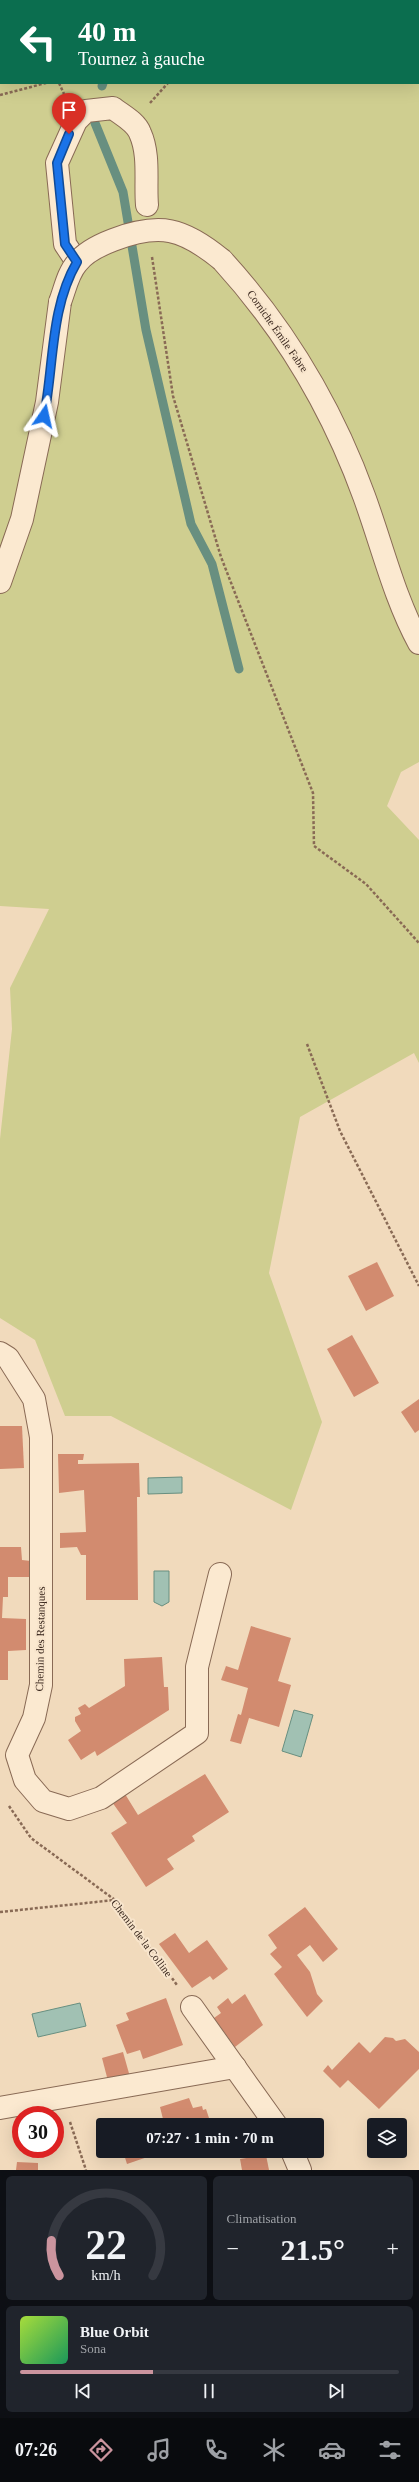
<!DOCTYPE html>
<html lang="fr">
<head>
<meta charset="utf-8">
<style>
	body { margin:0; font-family:"Times New Roman",serif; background:#20242c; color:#f1f3f6; height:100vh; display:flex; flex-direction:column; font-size:15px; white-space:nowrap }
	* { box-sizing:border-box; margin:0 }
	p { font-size:13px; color:#9ea1a6 }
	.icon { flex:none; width:22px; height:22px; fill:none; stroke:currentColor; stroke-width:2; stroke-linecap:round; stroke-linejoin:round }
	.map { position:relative; height:2170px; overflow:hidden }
	.panel { display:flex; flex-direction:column; gap:6px; padding:6px; background:#0d0f14; flex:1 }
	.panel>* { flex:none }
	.top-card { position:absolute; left:0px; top:0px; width:419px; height:84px; box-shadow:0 4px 16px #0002; background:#0b6e4f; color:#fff; overflow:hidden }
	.controls { position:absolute; left:367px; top:2118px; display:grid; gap:8px }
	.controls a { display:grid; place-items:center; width:40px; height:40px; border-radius:4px; background:#171b24; box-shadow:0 4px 16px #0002; font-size:20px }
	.speed { position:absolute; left:12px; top:2106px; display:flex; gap:8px; font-size:20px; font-weight:700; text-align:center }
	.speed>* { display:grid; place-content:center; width:52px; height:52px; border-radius:50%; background:#171b24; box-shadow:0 4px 16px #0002; line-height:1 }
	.speed .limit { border:6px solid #d22; background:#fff; color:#111 }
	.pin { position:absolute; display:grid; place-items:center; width:34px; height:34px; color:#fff; margin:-41px -17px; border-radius:50% 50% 50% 0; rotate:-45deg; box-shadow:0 0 4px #0007 }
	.pin .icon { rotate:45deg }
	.me { position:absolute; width:44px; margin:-22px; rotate:11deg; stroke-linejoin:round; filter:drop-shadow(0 0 3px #0008) }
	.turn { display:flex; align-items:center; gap:14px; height:84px; padding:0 12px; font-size:18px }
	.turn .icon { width:52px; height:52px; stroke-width:2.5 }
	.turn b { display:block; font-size:28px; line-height:34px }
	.big { font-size:30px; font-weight:600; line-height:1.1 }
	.panel .widget { flex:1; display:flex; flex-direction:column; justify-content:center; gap:6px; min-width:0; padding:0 14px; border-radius:6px; background:#20242c }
	.panel .dial { align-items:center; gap:0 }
	.dial svg { height:104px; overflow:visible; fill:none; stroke:#363941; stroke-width:7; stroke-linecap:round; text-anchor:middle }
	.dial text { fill:#f1f3f6; stroke:none }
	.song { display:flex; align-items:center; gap:12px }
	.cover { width:48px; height:48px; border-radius:6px; background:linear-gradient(135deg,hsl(80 70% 55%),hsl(150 70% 35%)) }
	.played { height:4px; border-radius:2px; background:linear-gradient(90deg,#cb949e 35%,#363941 35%) }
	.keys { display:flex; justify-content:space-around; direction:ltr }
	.heat { display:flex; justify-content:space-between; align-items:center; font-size:22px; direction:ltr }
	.panel .tiles { flex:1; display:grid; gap:6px; grid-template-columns:1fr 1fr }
	.widget:last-child { grid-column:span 2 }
	.trip { position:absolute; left:96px; top:2118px; width:228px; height:40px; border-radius:4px; background:#171b24; box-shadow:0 4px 16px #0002; font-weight:600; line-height:40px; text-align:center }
	.tab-bar { display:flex; height:64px; justify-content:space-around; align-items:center; background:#090b0e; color:#9ea1a6 }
	.tab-bar .icon { width:28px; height:28px }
	.tab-bar .active { color:#cb949e }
	.tab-bar b { font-size:18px; color:#f1f3f6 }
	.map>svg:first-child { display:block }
	.green { fill:#cfce90; fill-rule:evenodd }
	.water { fill:#a1c1b3; stroke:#688f80 }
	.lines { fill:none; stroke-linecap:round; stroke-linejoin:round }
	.stream { stroke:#688f80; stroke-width:9 }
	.building { fill:#d28b6f }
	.minor-casing { stroke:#896a55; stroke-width:24 }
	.path { stroke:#896a55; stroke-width:2.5; stroke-dasharray:3 2; stroke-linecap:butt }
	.minor { stroke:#fbe9d0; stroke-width:22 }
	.minor-bridge-casing { stroke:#896a55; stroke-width:24; stroke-linecap:butt }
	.minor-bridge { stroke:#fbe9d0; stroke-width:22 }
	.route-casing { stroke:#114b97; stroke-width:10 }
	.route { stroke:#1a73e8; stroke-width:7 }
	.labels { text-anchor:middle; stroke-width:4; stroke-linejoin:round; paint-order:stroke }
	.street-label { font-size:11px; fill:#37251b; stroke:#f8e5cc }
</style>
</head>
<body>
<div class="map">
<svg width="419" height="2170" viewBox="0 0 419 2170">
	<rect width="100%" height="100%" fill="#f1dabc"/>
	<path class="green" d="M0,0H419V762L401,772L387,806L419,840V1063L414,1053L300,1117L269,1273L322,1422L291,1510L111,1416H65L35,1340L0,1318V1139L12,1029L10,988L49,909L0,906ZM1,1H418V83H1Z"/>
	<g class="water">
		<polygon points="182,1477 182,1493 148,1494 148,1478"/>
		<polygon points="154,1571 169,1571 169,1602 162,1606 154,1602"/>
		<polygon points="294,1710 313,1715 301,1757 282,1751"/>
		<polygon points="80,2003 86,2026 38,2037 32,2014"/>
	</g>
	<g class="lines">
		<g class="stream">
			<polyline points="120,1 120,0"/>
			<polyline points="102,86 103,83"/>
			<polyline points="95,123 123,192 146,330 191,524 212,564 239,669"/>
		</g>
	</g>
	<g class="building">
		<polygon points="377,1262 394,1296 366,1311 348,1276"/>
		<polygon points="352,1335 379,1383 354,1397 327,1349"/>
		<polygon points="419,1399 419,1430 415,1433 401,1412"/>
		<polygon points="0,1426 22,1426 24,1468 0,1469"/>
		<polygon points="58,1454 84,1454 83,1460 78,1460 78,1464 139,1463 140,1497 137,1497 138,1600 86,1600 86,1555 81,1555 77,1547 60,1548 60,1533 86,1532 84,1490 59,1493"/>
		<polygon points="0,1547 21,1547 22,1560 31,1561 31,1577 8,1577 8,1597 3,1597 2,1618 26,1619 26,1650 8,1651 8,1680 0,1680"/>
		<polygon points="251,1626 291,1638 278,1681 291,1685 279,1727 249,1718 241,1744 230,1741 238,1714 241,1715 248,1688 221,1680 226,1666 238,1670"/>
		<polygon points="162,1657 164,1687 168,1687 169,1710 97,1756 95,1751 81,1760 68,1740 81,1731 75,1721 75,1717 81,1714 78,1708 85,1704 89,1708 125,1686 124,1659"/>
		<polygon points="205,1774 229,1812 192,1836 195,1841 167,1859 174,1869 146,1887 111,1833 127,1823 112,1802 125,1794 138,1815"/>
		<polygon points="305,1907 338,1949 323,1962 310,1945 297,1955 310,1972 317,1994 323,2001 307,2017 274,1974 282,1967 270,1954 277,1948 268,1935"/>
		<polygon points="175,1933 189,1953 207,1940 228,1969 213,1980 210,1976 192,1988 159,1944"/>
		<polygon points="245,1994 263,2025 235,2047 214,2018 221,2013 217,2007 228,1998 232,2004"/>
		<polygon points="166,1998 183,2045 143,2059 140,2050 127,2054 116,2025 129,2020 126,2013"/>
		<polygon points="385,2037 393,2038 396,2041 405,2039 419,2052 419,2069 379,2109 348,2080 340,2088 323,2071 328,2065 332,2070 359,2042 370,2053"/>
		<polygon points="123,2052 130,2077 108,2081 102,2058"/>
		<polygon points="189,2098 193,2108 202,2106 203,2110 206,2109 210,2121 198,2125 147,2125 163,2119 160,2107"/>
		<polygon points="259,2119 261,2125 241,2125"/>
		<polygon points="123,2151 165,2151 127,2164"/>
		<polygon points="266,2155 269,2170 242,2170 240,2159"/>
		<polygon points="17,2162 38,2163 38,2170 16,2170"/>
	</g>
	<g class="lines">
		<defs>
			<g id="minor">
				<path d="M222,260C285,329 332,408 364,496C382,545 394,597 419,643"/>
				<path d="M77,262L65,244L57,163L76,121L86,111L113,108C122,115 136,122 140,133C150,155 145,182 147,205"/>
				<polyline points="0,582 22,519 47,402 60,302"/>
				<polyline points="0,1353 8,1358 34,1399 41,1437 41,1685 34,1718 17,1755 25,1780 43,1801 69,1809 101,1798 197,1733 197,1667 220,1574"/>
				<polyline points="192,2007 276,2125"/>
				<polyline points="0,2108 235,2067"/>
				<polyline points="292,2151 300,2170"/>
			</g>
		</defs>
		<use href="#minor" class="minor-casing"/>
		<g class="path">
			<polyline points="79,1 99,1"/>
			<polyline points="387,1 389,0"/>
			<polyline points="59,83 64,94"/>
			<polyline points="0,95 46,83"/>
			<polyline points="150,103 168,83"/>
			<polyline points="152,257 173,396 221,557 313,793 314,846 366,884 419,943"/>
			<polyline points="307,1044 340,1131 419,1286"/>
			<polyline points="9,1806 31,1838 115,1900 177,1985"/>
			<polyline points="0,1912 115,1900"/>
			<polyline points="70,2122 86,2170"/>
		</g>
		<use href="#minor" class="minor"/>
		<defs>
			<path id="minor-bridge" d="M60,302C65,289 68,273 77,263C85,252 100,245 113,240C160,222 183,228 222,260"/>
		</defs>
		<use href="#minor-bridge" class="minor-bridge-casing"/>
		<use href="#minor-bridge" class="minor-bridge"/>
	</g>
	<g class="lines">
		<defs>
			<path id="route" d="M44,416C54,366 50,308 77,262L65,244L57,163L69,134"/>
		</defs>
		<use href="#route" class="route-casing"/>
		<use href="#route" class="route"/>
	</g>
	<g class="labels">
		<g class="street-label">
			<text transform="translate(278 331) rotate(55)" y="4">Corniche Émile Fabre</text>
			<text transform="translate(40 1639) rotate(-89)" y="4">Chemin des Restanques</text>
			<text transform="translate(142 1938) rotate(53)" y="4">Chemin de la Colline</text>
		</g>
	</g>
</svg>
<div class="controls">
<a><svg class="icon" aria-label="layers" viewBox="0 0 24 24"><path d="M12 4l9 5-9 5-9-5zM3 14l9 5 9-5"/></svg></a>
</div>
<div class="speed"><div class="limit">30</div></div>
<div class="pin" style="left:69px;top:134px;background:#d93025"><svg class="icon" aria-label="arrive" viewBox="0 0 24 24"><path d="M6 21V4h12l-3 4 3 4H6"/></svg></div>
<svg class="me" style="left:44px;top:416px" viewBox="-20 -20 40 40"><path d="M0-17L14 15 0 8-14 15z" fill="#1a73e8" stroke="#fff" stroke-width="4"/></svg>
<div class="trip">07:27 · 1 min · 70 m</div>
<div class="top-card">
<div class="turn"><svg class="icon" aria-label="left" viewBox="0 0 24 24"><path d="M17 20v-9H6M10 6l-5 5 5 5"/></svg><div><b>40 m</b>Tournez à gauche</div></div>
</div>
</div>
<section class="panel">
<div class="tiles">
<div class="widget dial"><svg viewBox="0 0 100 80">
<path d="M14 69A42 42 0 1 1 86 69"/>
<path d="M14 69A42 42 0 0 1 8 42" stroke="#cb949e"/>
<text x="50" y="56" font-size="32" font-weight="700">22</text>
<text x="50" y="72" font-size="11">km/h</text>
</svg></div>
<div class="widget"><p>Climatisation</p>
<div class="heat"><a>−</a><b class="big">21.5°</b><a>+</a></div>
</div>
<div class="widget">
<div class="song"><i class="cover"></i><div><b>Blue Orbit</b><p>Sona</p></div></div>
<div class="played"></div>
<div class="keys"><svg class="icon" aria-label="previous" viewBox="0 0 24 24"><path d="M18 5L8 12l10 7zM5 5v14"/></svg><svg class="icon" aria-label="pause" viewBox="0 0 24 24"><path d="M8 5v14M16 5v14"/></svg><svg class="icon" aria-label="next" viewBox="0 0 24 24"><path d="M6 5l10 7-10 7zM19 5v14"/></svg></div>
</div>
</div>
</section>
<nav class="tab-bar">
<b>07:26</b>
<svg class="icon active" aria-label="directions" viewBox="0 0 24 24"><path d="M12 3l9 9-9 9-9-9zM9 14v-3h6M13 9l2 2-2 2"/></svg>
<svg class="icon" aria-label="music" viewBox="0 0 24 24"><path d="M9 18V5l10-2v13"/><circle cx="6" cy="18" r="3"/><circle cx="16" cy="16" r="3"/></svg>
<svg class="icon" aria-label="phone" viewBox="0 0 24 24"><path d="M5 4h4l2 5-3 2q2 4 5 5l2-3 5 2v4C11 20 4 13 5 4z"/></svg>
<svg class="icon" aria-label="climate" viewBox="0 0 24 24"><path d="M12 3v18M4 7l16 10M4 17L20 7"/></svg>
<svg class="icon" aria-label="car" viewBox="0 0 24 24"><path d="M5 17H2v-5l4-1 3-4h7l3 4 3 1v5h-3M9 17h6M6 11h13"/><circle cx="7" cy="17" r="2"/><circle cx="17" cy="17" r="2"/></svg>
<svg class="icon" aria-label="filters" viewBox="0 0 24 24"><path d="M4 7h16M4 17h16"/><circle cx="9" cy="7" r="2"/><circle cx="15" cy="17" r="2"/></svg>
</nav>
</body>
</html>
